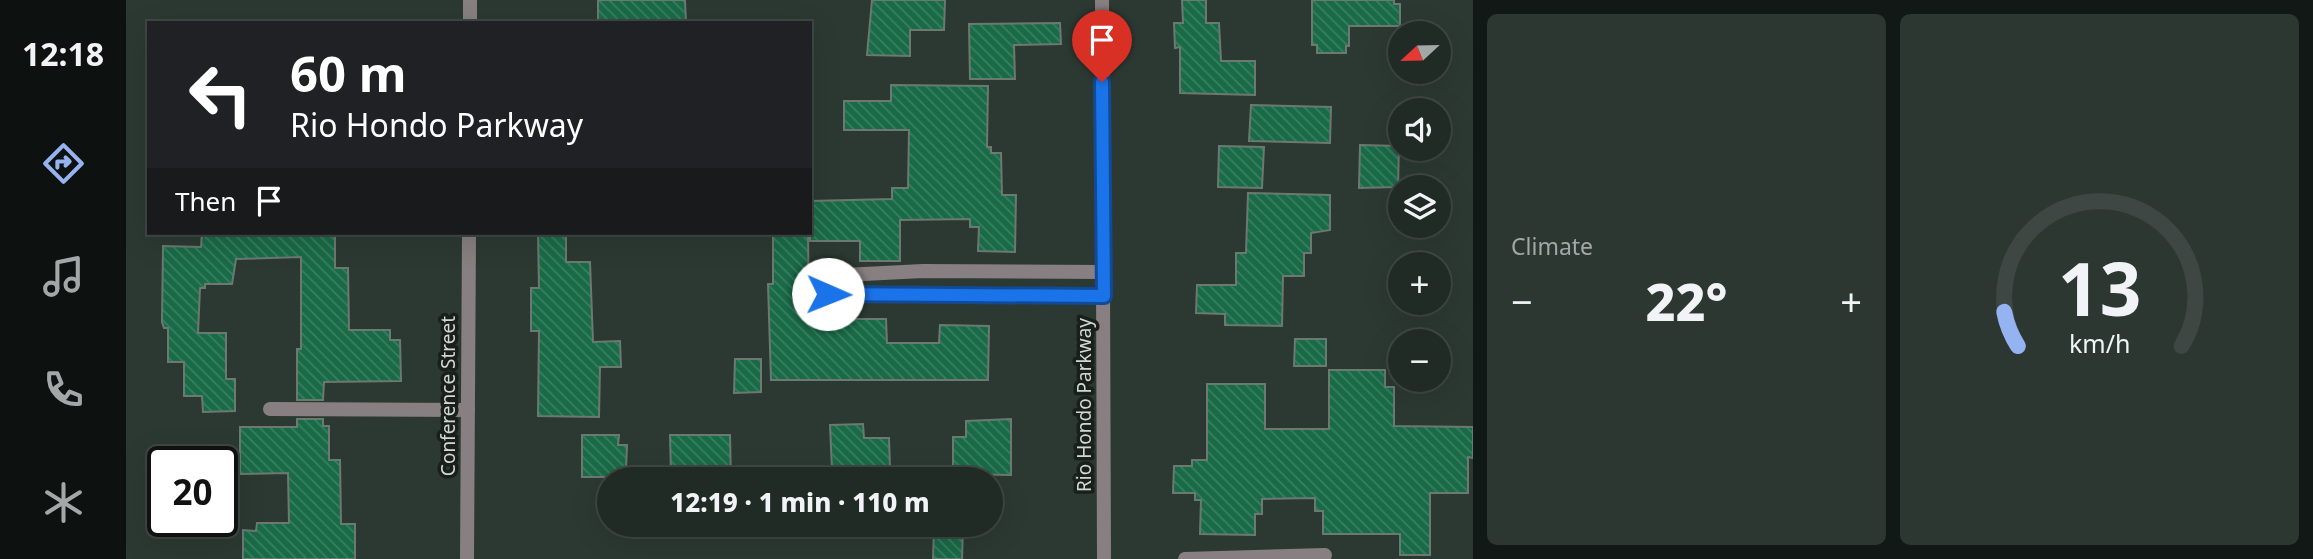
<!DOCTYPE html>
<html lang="en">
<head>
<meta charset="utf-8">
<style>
	body { margin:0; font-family:"Noto Sans",sans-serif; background:#2d3732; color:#f1f3f6; height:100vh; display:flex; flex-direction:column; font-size:26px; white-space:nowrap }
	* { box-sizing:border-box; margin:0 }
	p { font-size:23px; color:#a2a7a7 }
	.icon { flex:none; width:38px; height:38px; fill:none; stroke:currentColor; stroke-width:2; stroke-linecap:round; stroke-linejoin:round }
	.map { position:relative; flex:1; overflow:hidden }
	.panel { display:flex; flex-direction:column; gap:14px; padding:14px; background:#121815; width:840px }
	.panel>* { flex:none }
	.banner { position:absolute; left:21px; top:21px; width:665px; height:214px; border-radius:0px; box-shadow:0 7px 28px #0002,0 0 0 2px #3e4743; background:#202124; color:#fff; overflow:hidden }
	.needle { width:46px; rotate:248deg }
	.controls { position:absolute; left:1262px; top:21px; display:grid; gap:14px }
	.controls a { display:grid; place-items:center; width:63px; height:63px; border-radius:50%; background:#212b26; box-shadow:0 7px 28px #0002,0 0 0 2px #3e4743; font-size:35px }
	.speed { position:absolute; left:21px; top:446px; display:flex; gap:14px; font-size:35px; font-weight:700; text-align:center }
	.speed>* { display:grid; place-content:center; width:91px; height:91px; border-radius:50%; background:#212b26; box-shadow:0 7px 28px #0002,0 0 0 2px #3e4743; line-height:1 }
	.speed .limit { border:4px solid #111; border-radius:10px; background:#fff; color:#111 }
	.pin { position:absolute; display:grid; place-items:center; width:60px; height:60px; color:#fff; margin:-72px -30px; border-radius:50% 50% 50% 0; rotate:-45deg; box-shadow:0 0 7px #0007 }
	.pin .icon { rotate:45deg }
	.me { position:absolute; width:77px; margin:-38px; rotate:91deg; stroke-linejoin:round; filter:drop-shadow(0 0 5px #0008) }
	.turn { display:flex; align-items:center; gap:24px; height:147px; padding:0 28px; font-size:32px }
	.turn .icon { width:91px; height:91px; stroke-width:2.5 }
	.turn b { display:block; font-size:49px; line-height:60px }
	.then { display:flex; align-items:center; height:66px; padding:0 28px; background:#0003; gap:14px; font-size:26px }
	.big { font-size:52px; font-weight:800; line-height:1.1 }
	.panel .card { flex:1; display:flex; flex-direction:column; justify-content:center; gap:10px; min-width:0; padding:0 24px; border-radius:10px; background:#2d3732 }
	.panel .dial { align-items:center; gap:0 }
	.dial svg { height:182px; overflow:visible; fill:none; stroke:#3e4743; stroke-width:7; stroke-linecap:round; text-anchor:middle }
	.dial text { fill:#f1f3f6; stroke:none }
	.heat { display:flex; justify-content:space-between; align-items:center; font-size:38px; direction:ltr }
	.panel .tiles { flex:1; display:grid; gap:14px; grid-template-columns:repeat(2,1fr) }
	.trip { position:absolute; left:471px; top:467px; width:406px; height:70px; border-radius:35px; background:#212b26; box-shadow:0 7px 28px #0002,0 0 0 2px #3e4743; font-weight:800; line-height:70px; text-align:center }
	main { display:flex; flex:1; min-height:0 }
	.menu { display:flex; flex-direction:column; width:126px; justify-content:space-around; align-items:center; background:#0d110f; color:#a2a7a7 }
	.menu .icon { width:49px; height:49px }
	.menu .selected { color:#95b2f1 }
	.menu b { font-size:32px; color:#f1f3f6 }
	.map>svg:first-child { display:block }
	.building { fill:url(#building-back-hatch); stroke:#6b7971; stroke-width:2 }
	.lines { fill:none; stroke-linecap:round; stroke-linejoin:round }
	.service { stroke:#877f81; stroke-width:14 }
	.minor { stroke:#877f81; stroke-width:14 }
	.route-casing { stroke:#114b97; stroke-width:18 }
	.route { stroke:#1a73e8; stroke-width:12 }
	.labels { text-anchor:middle; stroke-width:7; stroke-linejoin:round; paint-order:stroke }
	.street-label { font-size:19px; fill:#d1d8d4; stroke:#191f1b }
</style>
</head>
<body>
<main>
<nav class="menu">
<b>12:18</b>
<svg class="icon selected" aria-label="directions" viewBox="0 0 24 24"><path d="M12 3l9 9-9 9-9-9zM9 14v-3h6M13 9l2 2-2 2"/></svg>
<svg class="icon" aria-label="music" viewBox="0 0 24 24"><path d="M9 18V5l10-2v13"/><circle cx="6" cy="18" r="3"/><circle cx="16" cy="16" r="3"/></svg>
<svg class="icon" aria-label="phone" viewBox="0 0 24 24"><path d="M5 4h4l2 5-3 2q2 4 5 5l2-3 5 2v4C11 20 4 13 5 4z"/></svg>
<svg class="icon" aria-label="climate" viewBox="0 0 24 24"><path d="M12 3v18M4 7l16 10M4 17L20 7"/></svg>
</nav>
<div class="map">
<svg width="1347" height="559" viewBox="0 0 1347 559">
	<defs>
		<pattern id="building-back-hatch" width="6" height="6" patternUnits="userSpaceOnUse" patternTransform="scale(1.75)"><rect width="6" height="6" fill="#196a47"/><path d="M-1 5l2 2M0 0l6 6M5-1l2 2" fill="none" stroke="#397f61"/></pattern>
	</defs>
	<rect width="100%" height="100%" fill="#2c3932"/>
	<g class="building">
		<polygon points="472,0 559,0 560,23 472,23"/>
		<polygon points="746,0 819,0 818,30 784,30 784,56 741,55"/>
		<polygon points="1056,0 1080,0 1080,23 1093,23 1095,61 1129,61 1129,95 1054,93 1054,47 1049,48 1048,23 1057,23"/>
		<polygon points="1186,0 1268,0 1268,4 1274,4 1274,26 1223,26 1223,46 1220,46 1220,53 1191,53 1191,45 1186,45"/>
		<polygon points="934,23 935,44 888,45 889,79 844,79 843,24"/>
		<polygon points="765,85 862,86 861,147 865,147 865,153 875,153 876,195 890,195 889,252 852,251 853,227 844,227 844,219 774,220 774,261 734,261 734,241 684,241 684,201 766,199 766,188 782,188 783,130 718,130 718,101 765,101"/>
		<polygon points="1125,105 1205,107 1204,143 1123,141"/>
		<polygon points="1234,145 1273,146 1272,187 1233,188"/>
		<polygon points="1093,146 1138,147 1136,188 1092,187"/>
		<polygon points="1122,193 1204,195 1204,230 1185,233 1185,253 1178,253 1178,276 1157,276 1156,326 1099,325 1099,314 1070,313 1071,285 1110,285 1110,253 1120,253"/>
		<polygon points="76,233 209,233 209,268 222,268 223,330 264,330 264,340 274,340 275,381 198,382 197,400 171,400 171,349 175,349 175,257 110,259 106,284 79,284 79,288 74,288 72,333 100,333 100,379 109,379 109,411 77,412 76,396 58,396 58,362 42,362 42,328 38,328 36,322 37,246 75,247"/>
		<polygon points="412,233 440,233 440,262 464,262 467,342 494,341 495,367 474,367 473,417 412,416 413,331 405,331 405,288 413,288"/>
		<polygon points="647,233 682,233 683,316 694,315 694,319 760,319 761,343 813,343 814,325 863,326 862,380 645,380 642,284 647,284"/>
		<polygon points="1169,339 1200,339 1200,366 1168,366"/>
		<polygon points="609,359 635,359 635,392 608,393"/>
		<polygon points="1203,370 1259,370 1259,387 1268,387 1268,426 1347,427 1347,458 1342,457 1342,493 1304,493 1304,555 1274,555 1274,534 1197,534 1197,511 1189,511 1189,498 1136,499 1136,514 1129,514 1129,535 1074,534 1075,500 1069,500 1069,493 1047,493 1048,466 1066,466 1066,460 1081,460 1081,384 1139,384 1139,429 1203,429"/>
		<polygon points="171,419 197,419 197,426 203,426 203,460 214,460 215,524 229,524 229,559 117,559 117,530 130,531 131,523 163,523 162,473 114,474 114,427 171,427"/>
		<polygon points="885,419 885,475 827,474 827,437 840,437 840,421"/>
		<polygon points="737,424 738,438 763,438 764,468 706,470 704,425"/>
		<polygon points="456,435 493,435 492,445 501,445 500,470 493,470 493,477 456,477"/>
		<polygon points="544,435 604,435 605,480 557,480 557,475 545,475"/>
		<polygon points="808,527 837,527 836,559 807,559"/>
	</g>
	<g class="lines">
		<g class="service">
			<polyline points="698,276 797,271 977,272"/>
			<polyline points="702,294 978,296"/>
			<polyline points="144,409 342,410"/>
			<polyline points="1059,559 1199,555"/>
		</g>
		<g class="minor">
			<polyline points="976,0 978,559"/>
			<polyline points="344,23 344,0"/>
			<polyline points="341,559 343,233"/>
		</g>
	</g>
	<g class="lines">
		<defs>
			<polyline id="route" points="702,294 978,296 976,82"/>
		</defs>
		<use href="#route" class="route-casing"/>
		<use href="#route" class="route"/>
	</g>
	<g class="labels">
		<g class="street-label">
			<text transform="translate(322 396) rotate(-90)" y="7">Conference Street</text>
			<text transform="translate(958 405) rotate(-90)" y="7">Rio Hondo Parkway</text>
		</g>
	</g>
</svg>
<div class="controls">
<a><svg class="needle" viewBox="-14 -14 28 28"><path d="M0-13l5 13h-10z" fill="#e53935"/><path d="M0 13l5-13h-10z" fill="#a2a7a7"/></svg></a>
<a><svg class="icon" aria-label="sound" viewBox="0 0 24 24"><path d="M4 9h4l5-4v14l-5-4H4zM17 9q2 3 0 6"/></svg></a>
<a><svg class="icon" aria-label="layers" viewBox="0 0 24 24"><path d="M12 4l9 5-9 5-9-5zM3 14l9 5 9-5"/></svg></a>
<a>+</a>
<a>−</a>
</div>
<div class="speed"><div class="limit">20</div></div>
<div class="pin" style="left:976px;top:82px;background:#d93025"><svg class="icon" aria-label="arrive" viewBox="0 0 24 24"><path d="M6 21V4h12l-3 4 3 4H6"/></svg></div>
<svg class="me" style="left:702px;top:294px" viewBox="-20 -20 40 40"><circle r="19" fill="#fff"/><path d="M0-13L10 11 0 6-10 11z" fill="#1a73e8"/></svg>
<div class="trip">12:19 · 1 min · 110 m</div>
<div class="banner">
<div class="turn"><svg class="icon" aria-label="left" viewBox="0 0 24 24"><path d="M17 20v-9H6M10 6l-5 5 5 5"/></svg><div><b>60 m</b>Rio Hondo Parkway</div></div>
<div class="then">Then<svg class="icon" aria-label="arrive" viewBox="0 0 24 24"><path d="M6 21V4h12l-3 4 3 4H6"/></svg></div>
</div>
</div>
<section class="panel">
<div class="tiles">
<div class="card"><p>Climate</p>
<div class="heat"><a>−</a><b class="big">22°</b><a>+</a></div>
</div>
<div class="card dial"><svg viewBox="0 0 100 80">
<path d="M14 69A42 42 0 1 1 86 69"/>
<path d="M14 69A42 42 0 0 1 8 54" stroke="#95b2f1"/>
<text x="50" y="56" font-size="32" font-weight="700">13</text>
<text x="50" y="72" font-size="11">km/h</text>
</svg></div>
</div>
</section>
</main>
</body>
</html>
